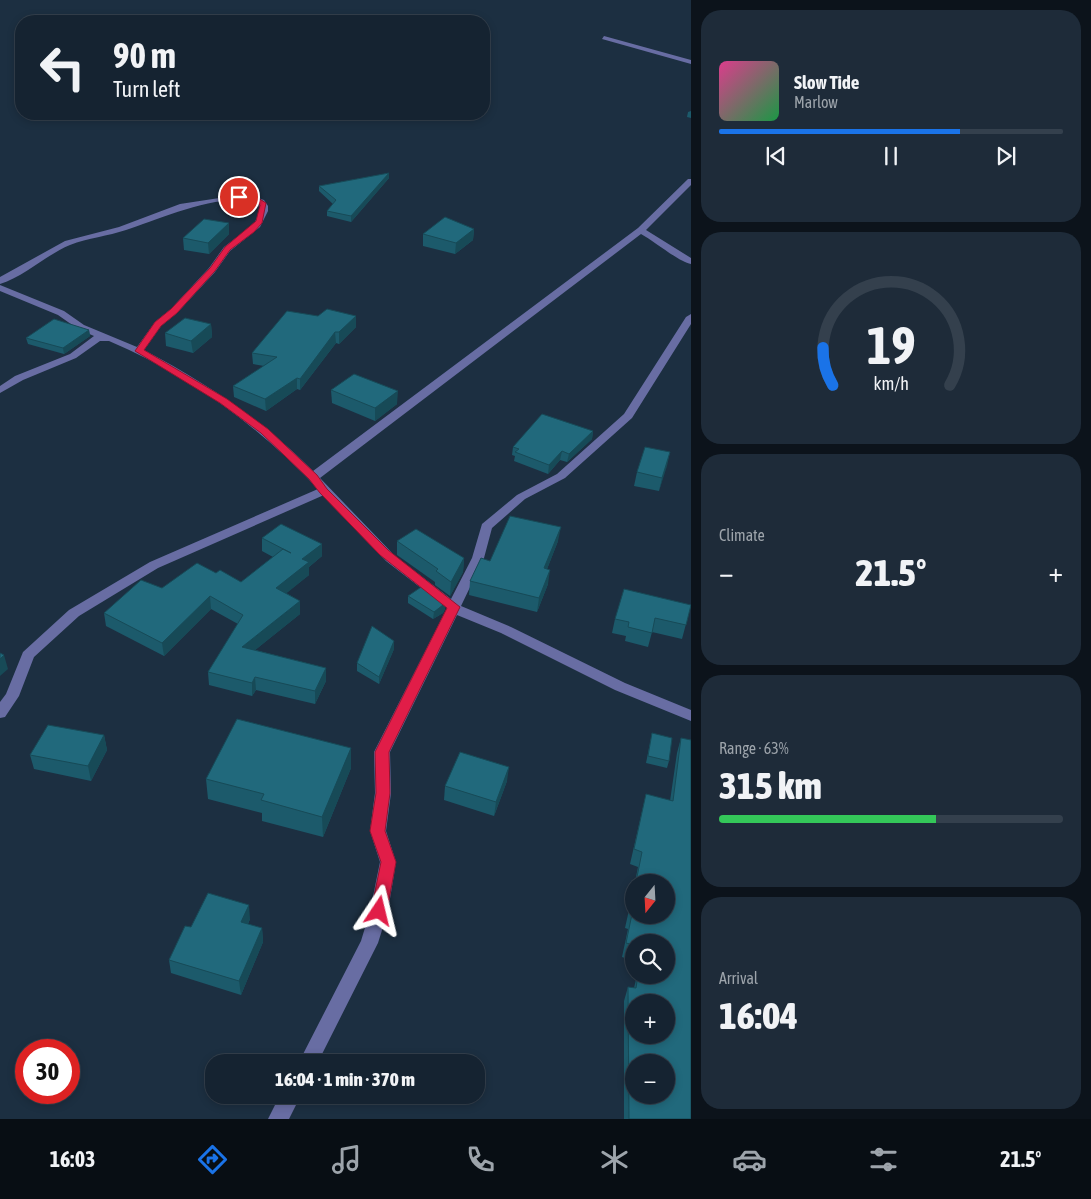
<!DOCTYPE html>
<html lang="en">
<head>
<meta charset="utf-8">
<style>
	body { margin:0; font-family:"Asap Condensed",sans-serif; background:#1e2b39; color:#f1f3f6; height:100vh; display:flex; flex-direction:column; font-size:19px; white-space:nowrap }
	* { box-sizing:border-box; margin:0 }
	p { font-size:16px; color:#9da4ab }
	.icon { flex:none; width:28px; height:28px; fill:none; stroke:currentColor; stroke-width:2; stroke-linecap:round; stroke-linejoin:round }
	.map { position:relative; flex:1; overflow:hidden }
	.drawer { display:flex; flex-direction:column; gap:10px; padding:10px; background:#0c131b; width:400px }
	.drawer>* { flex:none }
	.hud { position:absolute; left:15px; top:15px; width:475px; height:105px; border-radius:20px; box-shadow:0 2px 8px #0003,0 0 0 1px #34404d; background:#152331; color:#f1f3f6; overflow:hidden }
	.needle { width:32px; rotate:198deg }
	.tools { position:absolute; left:625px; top:874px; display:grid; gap:10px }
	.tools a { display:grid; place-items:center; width:50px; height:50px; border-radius:50%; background:#152331; box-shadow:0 2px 8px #0003,0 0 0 1px #34404d; font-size:25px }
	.speed { position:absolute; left:15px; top:1039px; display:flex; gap:10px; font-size:25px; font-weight:700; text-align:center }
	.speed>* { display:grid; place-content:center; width:65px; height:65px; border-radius:50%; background:#152331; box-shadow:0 2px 8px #0003,0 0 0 1px #34404d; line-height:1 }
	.speed .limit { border:8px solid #d22; background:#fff; color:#111 }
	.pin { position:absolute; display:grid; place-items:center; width:42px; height:42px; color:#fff; margin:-21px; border:2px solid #fff; border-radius:50%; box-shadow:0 1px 5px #0007 }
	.me { position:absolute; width:55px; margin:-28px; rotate:10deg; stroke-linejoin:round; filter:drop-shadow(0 0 4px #0008) }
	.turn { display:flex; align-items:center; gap:18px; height:105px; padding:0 15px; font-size:22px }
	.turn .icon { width:65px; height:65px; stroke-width:2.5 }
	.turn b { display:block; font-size:35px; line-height:42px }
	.big { font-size:38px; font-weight:800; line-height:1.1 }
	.drawer .widget { flex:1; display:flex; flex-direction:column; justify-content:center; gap:8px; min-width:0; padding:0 18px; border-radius:20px; background:#1e2b39 }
	.drawer .dial { align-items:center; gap:0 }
	.dial svg { height:130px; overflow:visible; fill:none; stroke:#34404d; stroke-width:7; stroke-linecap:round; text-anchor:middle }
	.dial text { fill:#f1f3f6; stroke:none }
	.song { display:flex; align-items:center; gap:15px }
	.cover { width:60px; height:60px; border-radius:8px; background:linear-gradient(135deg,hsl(330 70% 55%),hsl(140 70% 35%)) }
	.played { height:5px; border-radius:2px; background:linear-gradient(90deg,#1a73e8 70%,#34404d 70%) }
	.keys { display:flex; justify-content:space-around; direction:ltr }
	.heat { display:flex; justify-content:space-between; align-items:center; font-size:28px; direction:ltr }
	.charge { height:8px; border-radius:4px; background:linear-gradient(90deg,#34c759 63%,#34404d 0) }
	.trip { position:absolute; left:205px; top:1054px; width:280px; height:50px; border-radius:20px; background:#152331; box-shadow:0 2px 8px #0003,0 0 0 1px #34404d; font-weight:800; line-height:50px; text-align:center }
	.tab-bar { display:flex; height:80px; justify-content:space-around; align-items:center; background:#080e14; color:#9da4ab }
	.tab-bar .icon { width:35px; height:35px }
	.tab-bar .on { color:#1a73e8 }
	.tab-bar b { font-size:22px; color:#f1f3f6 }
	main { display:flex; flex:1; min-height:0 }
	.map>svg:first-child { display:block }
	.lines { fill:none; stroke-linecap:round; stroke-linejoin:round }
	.minor { fill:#686da3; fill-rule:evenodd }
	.wall { fill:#1c5a6b }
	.shaded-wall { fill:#174a57 }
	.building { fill:#21697c; stroke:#174a57; fill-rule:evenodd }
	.route { fill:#e11d48; stroke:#92132f }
</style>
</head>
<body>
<main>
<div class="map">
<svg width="691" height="1119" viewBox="0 0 691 1119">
	<rect width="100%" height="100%" fill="#1c2f41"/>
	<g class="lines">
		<g class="minor">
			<polygon points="604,36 691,60 691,64 602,39"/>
			<path d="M688,179H691V185L646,230L691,258V264C679,262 654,241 641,234L320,478L395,556L451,599L472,558L482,524L517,495L557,474L624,414L686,317L691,314V324L632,418L565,478L525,499L492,528L484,558L461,606L511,627L625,683L691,710V721L615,690L501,633L457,615L390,752L391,793L386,831L396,862L388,911L378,943L318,1062H299L361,941L370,911L380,862L370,831L375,793L374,752L447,608L386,561L324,495L158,568L79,616L34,657L19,696L5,717L0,718V702L6,694L23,652L69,610L150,562L318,489C260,427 188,374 109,341H100L76,358L23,380L0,393V386L15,376L70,354L94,336L78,329L58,315L0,291V285L64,311L84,325L137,347L155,322L171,309L209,268L224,247L254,224L260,211L258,204C226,189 159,219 126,230C108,236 88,238 70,245C46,255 25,276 0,284V277L65,241L119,227L180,204L239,195H250L264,200L268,206V211L260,227L230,251L215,272L177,313L161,326L144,350C206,383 264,421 313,471L638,228Z"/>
			<polygon points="280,1095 301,1095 289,1119 268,1119"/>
		</g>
	</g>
	<g class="wall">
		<polygon points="691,111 691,118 687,117 688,112"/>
		<polygon points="389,173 389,178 351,222 327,216 327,211 333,204 319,191 319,186"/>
		<polygon points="229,223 229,234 209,254 184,250 183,238"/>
		<polygon points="474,229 473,240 455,254 423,246 423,234"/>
		<polygon points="318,316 356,316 356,327 339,344 336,343 300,390 297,389 266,411 234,397 233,386 264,366 253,364 252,353"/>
		<polygon points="211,324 212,337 193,353 166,346 165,333"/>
		<polygon points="89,330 90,336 64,354 28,344 26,338"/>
		<polygon points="331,390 397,404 375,421 332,403"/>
		<polygon points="593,431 592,439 567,462 560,460 548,474 514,461 515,456 512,455 513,447"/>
		<polygon points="670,452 659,491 634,486 637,472"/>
		<polygon points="262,538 322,556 309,567 309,575 286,593 300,601 300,614 255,650 326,668 326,681 315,704 256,690 252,696 209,685 208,672 238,624 211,609 164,656 106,626 104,613 162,588 216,573 241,582 273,557 262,551"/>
		<polygon points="397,541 464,558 463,572 450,596 435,585 435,582 397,555"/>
		<polygon points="558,541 547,569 548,584 537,612 469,595 470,581 490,561"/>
		<polygon points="408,596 445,609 443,613 433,619 408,603"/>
		<polygon points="691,605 682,639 652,632 648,647 625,641 626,636 612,633 615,619"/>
		<polygon points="394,649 379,684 357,671 357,663"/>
		<polygon points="652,733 669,761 667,768 646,763"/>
		<polygon points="104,735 107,750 91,781 34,769 30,755"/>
		<polygon points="681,738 691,1119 624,1119 624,1001 628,987 634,988 637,975 666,975 666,942 634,942 634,961 622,957 628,929 625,928 634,887 634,915 666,882 635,882 638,867 630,864 646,794 670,801 677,753"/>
		<polygon points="351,768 323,837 262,821 262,813 208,799 206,779"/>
		<polygon points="507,781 494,816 444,800 445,786"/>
		<polygon points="250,919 248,924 262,928 263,942 241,995 171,973 169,960 191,927"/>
	</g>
	<g class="shaded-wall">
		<polygon points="389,173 389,178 351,222 351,216"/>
		<polygon points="229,223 229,234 209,254 208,243"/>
		<polygon points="474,229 473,240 455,254 456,243"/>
		<polygon points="356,316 356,327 339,344 339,332"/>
		<polygon points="211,324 212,337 193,353 191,341"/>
		<polygon points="89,330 90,336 64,354 63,348"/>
		<polygon points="335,332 336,343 300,390 300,379"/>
		<polygon points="297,378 297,389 266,411 265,399"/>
		<polygon points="398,391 397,404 375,421 375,408"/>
		<polygon points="593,431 592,439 567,462 569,454"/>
		<polygon points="562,451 560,460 548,474 549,465"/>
		<polygon points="670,452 667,466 659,491 662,478"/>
		<polygon points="561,527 558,541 542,582 544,568"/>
		<polygon points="322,544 322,556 309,567 309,575 277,601 276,588 302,559"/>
		<polygon points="464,558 463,572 450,596 451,582"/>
		<polygon points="550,570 548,584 537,612 539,598"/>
		<polygon points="210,596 211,609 164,656 162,643"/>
		<polygon points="300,601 300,614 243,660 242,647"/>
		<polygon points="445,601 445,609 443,613 433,619 434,612"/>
		<polygon points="394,641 394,649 379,684 379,677"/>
		<polygon points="4,655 8,669 0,676 0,659"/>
		<polygon points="326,668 326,681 315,704 315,691"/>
		<polygon points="255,677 256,690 252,696 252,683"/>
		<polygon points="104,735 107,750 91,781 88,766"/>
		<polygon points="351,748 351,768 323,837 322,817"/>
		<polygon points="509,767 507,781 494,816 496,802"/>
		<polygon points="249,905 250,919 242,936 241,922"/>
		<polygon points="262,928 263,942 241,995 239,981"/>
	</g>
	<g class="building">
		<polygon points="389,173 351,216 327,211 336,200 319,186"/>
		<polygon points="445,217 474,229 456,243 423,234"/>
		<polygon points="204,219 229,223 208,243 183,238"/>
		<polygon points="327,309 356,316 339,332 335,332 300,379 297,378 265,399 233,386 277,357 252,353 287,311 318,316"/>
		<polygon points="185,318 211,324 191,341 165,333"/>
		<polygon points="54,319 89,330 63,348 26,338"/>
		<polygon points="354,374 398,391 375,408 331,390"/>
		<polygon points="542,414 593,431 569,454 562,451 549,465 515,452 519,449 513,447"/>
		<polygon points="645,447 670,452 662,478 637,472"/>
		<polygon points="510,516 561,527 544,568 550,570 539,598 470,581 481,558 490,561"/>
		<polygon points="281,524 322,544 302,559 309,562 276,588 300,601 242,647 326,668 315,691 255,677 252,683 208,672 243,615 210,596 162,643 104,613 141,580 162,588 197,563 216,573 220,570 241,582 283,549 291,553 262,538"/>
		<polygon points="416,529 464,558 451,582 436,571 438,569 397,541"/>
		<polygon points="424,585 445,601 443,605 434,612 408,596"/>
		<polygon points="624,589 691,605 686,625 655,618 652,633 628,627 629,622 615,619"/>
		<polygon points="372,626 394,641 379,677 357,663"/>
		<polygon points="0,653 4,655 0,659"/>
		<polygon points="237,719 351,748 322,817 261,800 264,794 206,779"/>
		<polygon points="48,725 104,735 88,766 30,755"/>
		<polygon points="652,733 672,738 669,761 648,756"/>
		<path d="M681,738L691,740V1119H629L628,987L636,988L638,975H666V942H634V945L626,943L632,914L629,913L634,892V915H666V882H636L642,852L634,849L646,794L673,801ZM634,1002H666V1035H634ZM634,1062H666V1095H634Z"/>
		<polygon points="460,752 509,767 496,802 445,786"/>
		<polygon points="208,893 249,905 241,922 262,928 239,981 169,960 185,926 191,927"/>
	</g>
	<polygon class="route" points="236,195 255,196 266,203 262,223 254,232 230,250 215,271 177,313 161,326 144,350 227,399 268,429 317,475 327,489 388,550 460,607 389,752 390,793 385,831 396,862 387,911 385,916 379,918 374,916 371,911 381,862 370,831 376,793 375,752 447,608 380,555 320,493 309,479 261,433 220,403 135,351 155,322 171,309 210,268 225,247 256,221 260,205 251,200 236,198"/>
</svg>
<div class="tools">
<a><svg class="needle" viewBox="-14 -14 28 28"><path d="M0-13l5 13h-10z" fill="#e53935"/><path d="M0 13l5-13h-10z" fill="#9da4ab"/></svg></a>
<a><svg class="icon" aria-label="search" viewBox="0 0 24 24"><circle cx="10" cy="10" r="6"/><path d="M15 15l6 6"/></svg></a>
<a>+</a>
<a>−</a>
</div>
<div class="speed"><div class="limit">30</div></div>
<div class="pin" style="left:239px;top:197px;background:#d93025"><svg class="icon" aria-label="arrive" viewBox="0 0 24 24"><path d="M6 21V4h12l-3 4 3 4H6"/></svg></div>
<svg class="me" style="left:379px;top:911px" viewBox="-20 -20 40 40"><path d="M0-17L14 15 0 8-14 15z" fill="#e11d48" stroke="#fff" stroke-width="4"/></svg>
<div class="trip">16:04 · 1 min · 370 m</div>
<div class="hud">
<div class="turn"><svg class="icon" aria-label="left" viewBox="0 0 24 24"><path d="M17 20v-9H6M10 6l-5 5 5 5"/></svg><div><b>90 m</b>Turn left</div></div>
</div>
</div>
<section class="drawer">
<div class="widget">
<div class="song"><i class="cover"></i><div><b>Slow Tide</b><p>Marlow</p></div></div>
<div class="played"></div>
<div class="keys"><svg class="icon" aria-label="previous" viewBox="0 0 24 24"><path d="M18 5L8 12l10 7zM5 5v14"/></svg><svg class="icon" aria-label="pause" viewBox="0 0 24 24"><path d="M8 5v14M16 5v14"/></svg><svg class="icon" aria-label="next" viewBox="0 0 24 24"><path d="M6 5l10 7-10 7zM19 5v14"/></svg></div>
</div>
<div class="widget dial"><svg viewBox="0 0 100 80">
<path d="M14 69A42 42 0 1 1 86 69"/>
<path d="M14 69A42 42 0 0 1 8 46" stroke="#1a73e8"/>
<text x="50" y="56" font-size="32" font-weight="700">19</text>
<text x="50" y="72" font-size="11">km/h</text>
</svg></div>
<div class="widget"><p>Climate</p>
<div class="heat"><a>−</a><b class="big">21.5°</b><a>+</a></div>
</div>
<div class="widget"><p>Range · 63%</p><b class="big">315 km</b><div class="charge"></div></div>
<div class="widget"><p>Arrival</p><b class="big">16:04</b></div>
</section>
</main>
<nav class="tab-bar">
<b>16:03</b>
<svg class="icon on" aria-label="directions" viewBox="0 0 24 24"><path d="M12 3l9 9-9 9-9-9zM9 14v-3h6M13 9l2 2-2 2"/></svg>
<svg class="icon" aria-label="music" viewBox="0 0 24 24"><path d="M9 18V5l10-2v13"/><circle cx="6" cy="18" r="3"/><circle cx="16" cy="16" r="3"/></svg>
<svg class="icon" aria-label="phone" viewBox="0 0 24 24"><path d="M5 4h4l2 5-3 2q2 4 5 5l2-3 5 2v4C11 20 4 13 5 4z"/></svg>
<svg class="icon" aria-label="climate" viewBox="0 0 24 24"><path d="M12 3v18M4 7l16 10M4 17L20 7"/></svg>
<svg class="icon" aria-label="car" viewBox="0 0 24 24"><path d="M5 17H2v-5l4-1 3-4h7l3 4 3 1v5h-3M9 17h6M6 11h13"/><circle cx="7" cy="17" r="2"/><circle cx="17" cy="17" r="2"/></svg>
<svg class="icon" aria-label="filters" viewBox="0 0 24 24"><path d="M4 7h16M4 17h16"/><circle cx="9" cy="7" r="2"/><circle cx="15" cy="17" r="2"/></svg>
<b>21.5°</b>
</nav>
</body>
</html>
